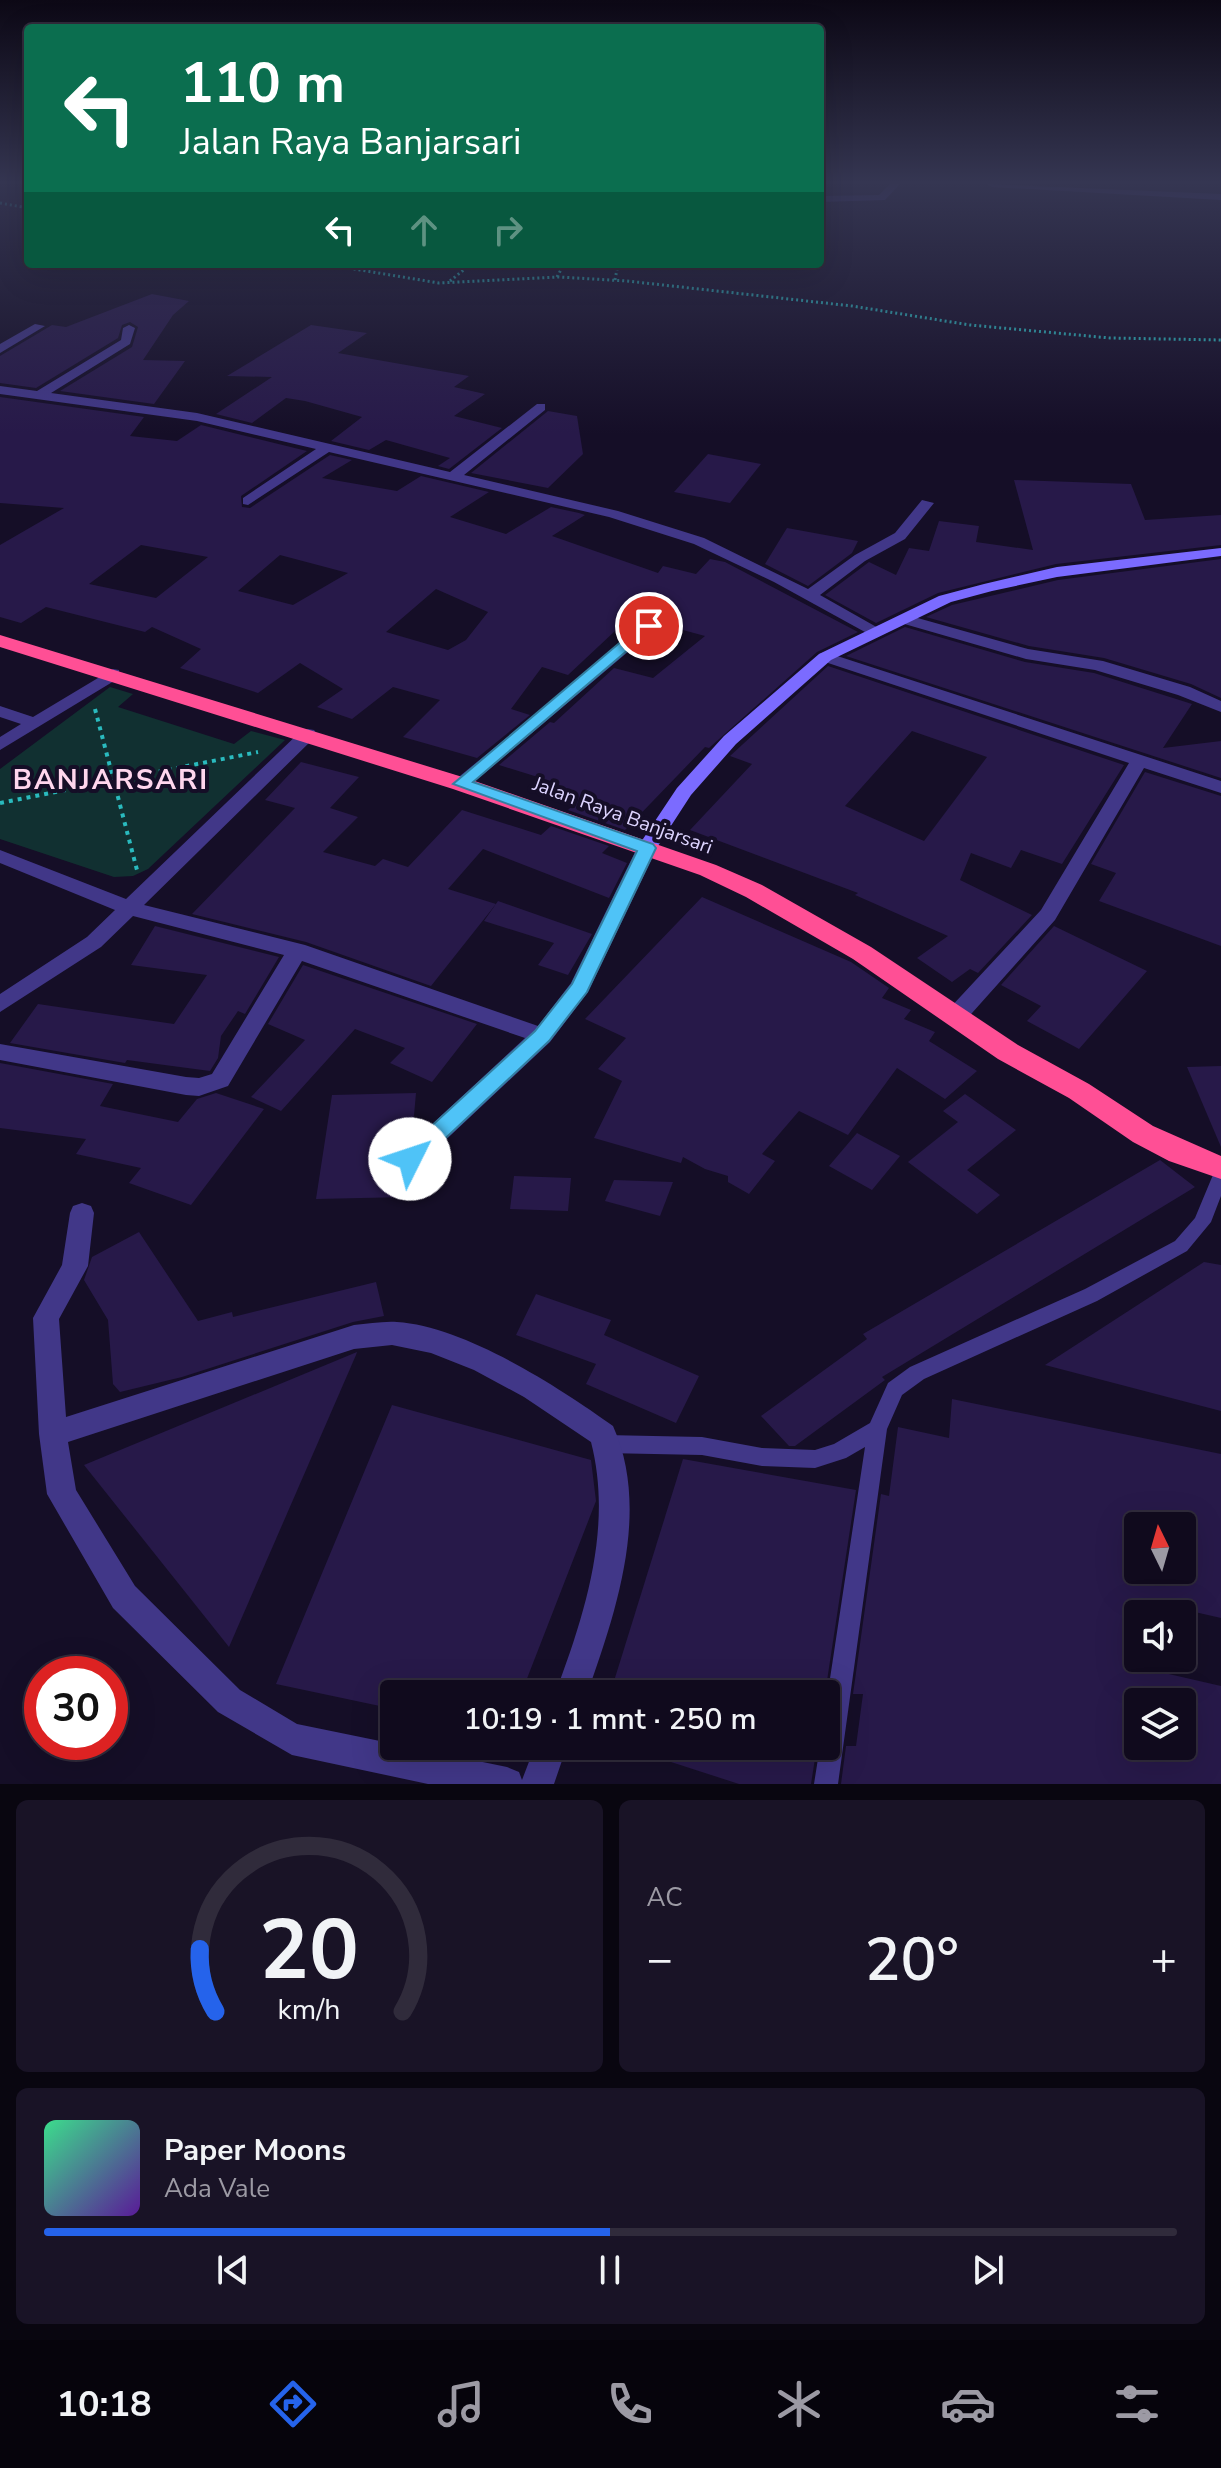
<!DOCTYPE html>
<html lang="id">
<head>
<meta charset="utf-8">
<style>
	body { margin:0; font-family:"Nunito Sans",sans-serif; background:#191326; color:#f1f3f6; height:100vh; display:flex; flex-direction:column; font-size:30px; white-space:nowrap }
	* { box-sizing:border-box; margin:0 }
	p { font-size:26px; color:#9c9aa4 }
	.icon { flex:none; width:44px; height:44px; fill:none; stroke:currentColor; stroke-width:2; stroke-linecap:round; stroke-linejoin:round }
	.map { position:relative; height:1784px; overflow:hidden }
	.panel { display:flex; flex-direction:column; gap:16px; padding:16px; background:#090610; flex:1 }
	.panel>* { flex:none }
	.top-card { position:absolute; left:24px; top:24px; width:800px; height:244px; border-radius:8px; box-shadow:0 8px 32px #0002,0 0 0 2px #302b3b; background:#0b6e4f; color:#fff; overflow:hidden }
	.needle { width:52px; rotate:355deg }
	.controls { position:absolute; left:1124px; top:1512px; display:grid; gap:16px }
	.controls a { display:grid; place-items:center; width:72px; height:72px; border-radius:8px; background:#100a1d; box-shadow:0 8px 32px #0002,0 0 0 2px #302b3b; font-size:40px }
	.speed { position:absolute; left:24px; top:1656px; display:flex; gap:16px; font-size:40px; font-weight:700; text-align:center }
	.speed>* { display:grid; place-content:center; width:104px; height:104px; border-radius:50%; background:#100a1d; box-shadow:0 8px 32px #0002,0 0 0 2px #302b3b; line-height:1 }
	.speed .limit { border:12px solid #d22; background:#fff; color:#111 }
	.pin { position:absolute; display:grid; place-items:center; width:68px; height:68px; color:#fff; margin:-34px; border:4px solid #fff; border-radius:50%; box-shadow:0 2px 8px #0007 }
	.me { position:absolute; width:88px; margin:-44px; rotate:49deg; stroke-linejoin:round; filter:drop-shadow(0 0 6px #0008) }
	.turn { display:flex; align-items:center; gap:28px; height:168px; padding:0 24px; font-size:36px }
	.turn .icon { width:104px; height:104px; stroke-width:2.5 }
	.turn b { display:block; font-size:56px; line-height:68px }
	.lanes { display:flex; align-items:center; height:76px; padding:0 24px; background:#0003; justify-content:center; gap:40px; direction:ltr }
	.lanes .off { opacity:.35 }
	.big { font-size:60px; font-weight:600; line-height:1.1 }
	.panel .tile { flex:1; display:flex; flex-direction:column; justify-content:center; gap:12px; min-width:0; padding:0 28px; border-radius:12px; background:#191326 }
	.panel .dial { align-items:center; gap:0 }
	.dial svg { height:208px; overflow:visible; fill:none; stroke:#302b3b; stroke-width:7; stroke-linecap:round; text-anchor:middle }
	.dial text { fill:#f1f3f6; stroke:none }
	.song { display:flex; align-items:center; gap:24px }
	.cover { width:96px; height:96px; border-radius:12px; background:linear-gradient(135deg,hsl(150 70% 55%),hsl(270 70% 35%)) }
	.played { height:8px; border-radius:4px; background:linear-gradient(90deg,#2563eb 50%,#302b3b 50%) }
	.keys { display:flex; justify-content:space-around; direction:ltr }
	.heat { display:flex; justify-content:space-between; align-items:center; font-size:44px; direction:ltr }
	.panel .tiles { flex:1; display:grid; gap:16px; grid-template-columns:1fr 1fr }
	.tile:last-child { grid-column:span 2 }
	.trip { position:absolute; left:380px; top:1680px; width:460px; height:80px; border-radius:8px; background:#100a1d; box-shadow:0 8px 32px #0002,0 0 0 2px #302b3b; font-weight:600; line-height:80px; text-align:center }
	.tabs { display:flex; height:128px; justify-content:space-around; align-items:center; background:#06040c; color:#9c9aa4 }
	.tabs .icon { width:56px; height:56px }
	.tabs .current { color:#2563eb }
	.tabs b { font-size:36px; color:#f1f3f6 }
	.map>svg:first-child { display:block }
	.green { fill:#113031 }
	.building { fill:#271949; fill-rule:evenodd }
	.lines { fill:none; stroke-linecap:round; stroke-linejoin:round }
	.path-far1 { stroke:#2ababe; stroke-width:3; stroke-dasharray:2 3; stroke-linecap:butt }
	.path { stroke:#2ababe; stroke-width:4; stroke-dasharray:4 5; stroke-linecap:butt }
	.lane { fill:#413788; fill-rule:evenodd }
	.street { fill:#413788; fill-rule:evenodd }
	.secondary { fill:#7b6bff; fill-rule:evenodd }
	.highway { fill:#ff4f95; fill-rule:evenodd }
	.route { fill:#4fc3f7; stroke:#337fa1; stroke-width:2 }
	.labels { text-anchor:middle; stroke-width:8; stroke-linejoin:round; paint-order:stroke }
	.street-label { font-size:20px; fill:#ddd4ff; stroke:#150e27 }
	.district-label { font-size:28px; font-weight:bold; letter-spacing:2px; fill:#ffd6ed; stroke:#150e27 }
</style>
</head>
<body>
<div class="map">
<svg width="1221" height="1784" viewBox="0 0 1221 1784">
	<rect width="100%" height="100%" fill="#150e27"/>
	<polygon class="green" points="110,687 133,694 118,707 234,744 251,731 285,740 148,869 133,876 114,877 0,839 0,769"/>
	<g class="building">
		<polygon points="152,294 189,301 173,315 143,360 185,361 154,404 60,391 132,347 138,327 130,322 122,325 118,338 36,388 0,383 0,356 52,325 66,327"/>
		<polygon points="311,325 367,333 338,353 469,376 454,387 485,394 454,416 502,428 449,469 438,466 450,458 386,440 369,450 331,441 362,417 305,401 286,398 252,423 216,414 272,377 227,376"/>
		<path d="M0,397L144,417L130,436L177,441L201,425L307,451L241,496L242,507L250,508L330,455L352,460L322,478L397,491L421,476L489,492L450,517L506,534L551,507L579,513L585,515L552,536L658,573L663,566L696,574L710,559L725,562L858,632L817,652L709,748L705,747L625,830L568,810L579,800L550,790L557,783L499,765L550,722L554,723L614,668L653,678L705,636L631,616L568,675L542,667L511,709L530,715L477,758L403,737L440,700L393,687L352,719L317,707L343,689L300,663L258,693L180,668L201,649L152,627L145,632L46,607L21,623L0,617V545L64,508L0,503ZM141,545L208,557L156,598L89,584ZM280,555L348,573L293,605L238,591ZM436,589L488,612L466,640L448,650L386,632Z"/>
		<polygon points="548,411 577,416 583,454 548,488 471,473"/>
		<polygon points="708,454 761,464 730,503 674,492"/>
		<polygon points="1014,480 1131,484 1145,520 1221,515 1221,545 1056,564 938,593 876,623 825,595 869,562 896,575 909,548 929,551 939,521 979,526 976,542 1033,550"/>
		<polygon points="787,528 858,541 852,553 808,586 765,564"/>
		<polygon points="1221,559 1221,698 1191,684 1104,658 1029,646 926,617 952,605 1058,580"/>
		<polygon points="905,627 1025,662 1094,673 1192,704 1163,748 1221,741 1221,778 846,656"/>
		<path d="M828,666L1124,765L1062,864L1021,850L1011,868L971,853L960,880L1032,915L978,973L970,969L952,982L917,958L948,936L855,895L858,893L690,830L752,764L730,756ZM912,731L987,757L924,841L845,806Z"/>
		<polygon points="301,762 359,777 330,808 358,817 323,852 375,866 383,859 408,867 462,810 541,835 551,826 609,846 602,853 627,863 609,898 483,849 448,889 496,904 431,986 306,942 192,914 295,808 265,800"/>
		<polygon points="1145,772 1221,796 1221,946 1099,901 1116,873 1091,864"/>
		<polygon points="702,897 851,962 889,988 882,998 911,1010 904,1019 935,1032 929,1041 977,1071 945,1099 897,1068 848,1135 799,1111 762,1154 775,1161 749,1194 728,1182 728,1176 705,1169 683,1157 681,1163 594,1138 622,1081 598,1069 626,1038 585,1019"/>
		<polygon points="498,901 592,934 568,975 538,965 554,943 484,921"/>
		<polygon points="155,926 279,957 245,1014 238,1011 221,1036 218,1058 210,1071 127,1060 125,1063 10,1043 38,1004 174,1024 207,975 131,965"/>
		<polygon points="1054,926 1147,971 1079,1049 1027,1021 1041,1006 1001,985"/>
		<polygon points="303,965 477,1024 432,1082 390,1063 405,1048 355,1029 281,1111 251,1097 305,1040 268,1024"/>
		<polygon points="0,1063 113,1084 100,1106 178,1122 197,1099 216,1093 264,1109 191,1205 129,1183 141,1168 76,1154 86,1139 0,1128"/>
		<polygon points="1221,1066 1221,1147 1187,1067"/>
		<polygon points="416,1093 412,1138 395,1158 399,1167 409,1171 407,1197 316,1199 332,1095"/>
		<polygon points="965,1094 1016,1130 967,1170 1000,1195 977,1214 908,1162 958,1122 943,1111"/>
		<polygon points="857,1133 900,1156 872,1190 829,1166"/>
		<polygon points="1160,1160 1195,1187 882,1377 885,1380 795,1446 789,1446 761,1416 867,1339 863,1334"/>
		<polygon points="514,1176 571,1178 568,1211 510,1209"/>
		<polygon points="614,1180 673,1182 660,1216 605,1201"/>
		<polygon points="139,1232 198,1321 232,1312 233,1317 376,1282 384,1316 353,1322 182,1377 120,1392 113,1384 108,1320 84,1280 92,1257"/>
		<polygon points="1204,1262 1221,1265 1221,1411 1045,1365"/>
		<polygon points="536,1294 611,1320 604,1335 699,1376 676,1423 586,1384 596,1364 516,1335"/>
		<polygon points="357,1352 356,1355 229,1647 84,1465"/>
		<path d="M952,1399L1221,1454V1618L1138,1599V1658H1147V1669L1221,1686V1784H841L846,1746H856L863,1694H853L881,1494L889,1496L898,1427L949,1438ZM1138,1526H1182V1570H1138ZM1138,1702H1182V1746H1138Z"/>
		<polygon points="392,1405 591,1460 596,1501 521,1694 394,1694 394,1709 276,1684"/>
		<polygon points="683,1459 856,1490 825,1694 610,1694"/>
		<polygon points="637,1746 817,1746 811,1784 739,1784 637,1751"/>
	</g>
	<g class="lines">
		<g class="path-far1">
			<polyline points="0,203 28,208"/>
			<polyline points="324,264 439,283 559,277 627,281 852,306 970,325 1110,338 1221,340"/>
			<polyline points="557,277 564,264"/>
			<polyline points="615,280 618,264"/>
			<polyline points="450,281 471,264"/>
		</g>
		<g class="path">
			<polyline points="95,709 137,870"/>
			<polyline points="0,803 258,752"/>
		</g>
		<polygon class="lane" points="1221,1168 1221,1196 1211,1222 1187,1251 1097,1301 924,1379 902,1395 887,1429 838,1784 814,1784 820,1746 826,1746 826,1705 865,1447 846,1458 815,1468 762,1466 702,1455 605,1453 598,1451 595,1444 598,1437 605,1435 702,1437 762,1448 815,1450 834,1444 870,1423 888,1383 910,1367 1085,1289 1175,1241 1195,1218 1215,1170"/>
		<g class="street">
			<polygon points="890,184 900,184 885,200 820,202 820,196 879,195"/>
			<polygon points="987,184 1221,194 1221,200 992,187"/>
			<polygon points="35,324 45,326 0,353 0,344"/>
			<polygon points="129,325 135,328 130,344 51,393 197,413 450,472 537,404 545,404 545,410 464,475 618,511 704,538 808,589 855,555 895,533 922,500 934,503 905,539 865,561 820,595 880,629 880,635 874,637 774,582 694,544 609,517 329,452 248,505 243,504 243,498 316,449 197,421 0,394 0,386 37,391 121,340 123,328"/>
			<polygon points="907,615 1028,649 1103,661 1190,687 1221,701 1221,712 1178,695 1095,670 1026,659 901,623 901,617"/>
			<polygon points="649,621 657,626 655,629 467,788 455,788 452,784 455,780"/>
			<polygon points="825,652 1221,781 1221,793 1144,768 1055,920 964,1022 948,1022 945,1016 948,1010 1041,910 1129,763 819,660 819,654"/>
			<polygon points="113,669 119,670 119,678 0,750 0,737 21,724 0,717 0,706 33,717"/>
			<polygon points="308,729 314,730 317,734 314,738 144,905 305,945 538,1026 571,983 637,848 640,844 654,844 657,848 588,992 550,1042 418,1166 410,1168 402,1166 398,1159 402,1152 525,1038 302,961 228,1086 199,1096 186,1095 0,1060 0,1044 186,1077 199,1078 212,1074 284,955 133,916 101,947 0,1012 0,994 87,937 115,910 0,863 0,850 126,899 302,730"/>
			<path d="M82,1203L91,1206L94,1213L88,1266L59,1319L66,1417L354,1325C368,1324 383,1321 397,1322C464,1326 559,1387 613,1426C651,1510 616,1612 587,1694H555C585,1614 613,1527 591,1442L524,1397L474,1370L431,1353L392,1345L354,1349L68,1442L76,1490L135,1586L240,1690L297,1724L507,1767L519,1772L522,1780L535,1746H567L554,1784H428L292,1755L218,1712L113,1608L47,1494L39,1434L33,1318L62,1265L70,1213L73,1206Z"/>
		</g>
		<polygon class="secondary" points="1221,548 1221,556 1057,577 992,591 951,602 831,660 736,744 691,795 654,852 640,852 637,848 677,788 724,736 819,654 939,596 984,584 1057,567"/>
		<polygon class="highway" points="0,635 469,779 716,865 762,885 871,947 1018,1045 1089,1084 1153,1126 1221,1156 1221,1179 1169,1161 1133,1142 1069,1098 998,1059 853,959 746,897 700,875 453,789 0,647"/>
	</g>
	<linearGradient id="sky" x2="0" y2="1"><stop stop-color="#0c0815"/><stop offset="0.42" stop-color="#353652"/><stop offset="1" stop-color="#353652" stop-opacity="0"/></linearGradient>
	<rect width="1221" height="434" fill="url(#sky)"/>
	<polygon class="route" points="643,623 656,626 473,782 653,844 656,848 587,992 549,1041 417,1165 402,1165 399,1159 402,1153 535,1031 572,984 637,851 453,784"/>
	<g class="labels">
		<g class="street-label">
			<text transform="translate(623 815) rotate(20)" y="7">Jalan Raya Banjarsari</text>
		</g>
		<g class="district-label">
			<text x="111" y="789">BANJARSARI</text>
		</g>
	</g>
</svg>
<div class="controls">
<a><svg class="needle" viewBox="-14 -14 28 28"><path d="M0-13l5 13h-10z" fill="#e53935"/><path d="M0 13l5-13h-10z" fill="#9c9aa4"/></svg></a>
<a><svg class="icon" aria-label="sound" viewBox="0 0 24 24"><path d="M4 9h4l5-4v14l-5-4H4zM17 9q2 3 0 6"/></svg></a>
<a><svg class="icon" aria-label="layers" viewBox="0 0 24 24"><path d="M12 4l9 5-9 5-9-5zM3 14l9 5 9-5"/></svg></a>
</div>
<div class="speed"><div class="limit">30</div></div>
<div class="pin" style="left:649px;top:626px;background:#d93025"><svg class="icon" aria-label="arrive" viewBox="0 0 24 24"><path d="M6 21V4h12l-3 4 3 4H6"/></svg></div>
<svg class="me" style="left:410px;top:1159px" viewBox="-20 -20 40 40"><circle r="19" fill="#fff"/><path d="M0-13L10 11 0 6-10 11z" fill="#4fc3f7"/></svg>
<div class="trip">10:19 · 1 mnt · 250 m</div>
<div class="top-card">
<div class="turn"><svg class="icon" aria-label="left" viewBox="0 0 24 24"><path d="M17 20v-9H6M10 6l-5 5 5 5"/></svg><div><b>110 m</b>Jalan Raya Banjarsari</div></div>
<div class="lanes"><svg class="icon" aria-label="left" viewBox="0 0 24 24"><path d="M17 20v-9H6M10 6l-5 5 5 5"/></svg><svg class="icon off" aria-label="ahead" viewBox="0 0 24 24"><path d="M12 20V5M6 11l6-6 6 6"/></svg><svg class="icon off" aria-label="right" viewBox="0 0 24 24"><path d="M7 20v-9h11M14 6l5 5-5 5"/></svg></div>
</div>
</div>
<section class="panel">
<div class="tiles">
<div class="tile dial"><svg viewBox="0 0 100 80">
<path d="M14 69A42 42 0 1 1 86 69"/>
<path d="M14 69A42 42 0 0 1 8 45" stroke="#2563eb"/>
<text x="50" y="56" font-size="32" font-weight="700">20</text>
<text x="50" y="72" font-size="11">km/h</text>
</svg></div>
<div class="tile"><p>AC</p>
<div class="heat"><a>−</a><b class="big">20°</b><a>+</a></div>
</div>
<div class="tile">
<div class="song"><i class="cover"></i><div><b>Paper Moons</b><p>Ada Vale</p></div></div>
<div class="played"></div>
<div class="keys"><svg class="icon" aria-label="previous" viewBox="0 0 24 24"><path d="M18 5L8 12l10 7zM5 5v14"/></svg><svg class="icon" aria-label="pause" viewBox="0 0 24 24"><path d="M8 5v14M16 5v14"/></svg><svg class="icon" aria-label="next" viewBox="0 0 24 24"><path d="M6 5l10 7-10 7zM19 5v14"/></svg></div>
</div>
</div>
</section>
<nav class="tabs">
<b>10:18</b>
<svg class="icon current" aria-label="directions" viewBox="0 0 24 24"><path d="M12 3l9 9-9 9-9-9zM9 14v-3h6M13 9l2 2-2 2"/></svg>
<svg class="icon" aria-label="music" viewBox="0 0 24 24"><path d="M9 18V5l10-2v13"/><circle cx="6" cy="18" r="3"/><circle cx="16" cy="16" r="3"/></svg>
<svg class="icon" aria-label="phone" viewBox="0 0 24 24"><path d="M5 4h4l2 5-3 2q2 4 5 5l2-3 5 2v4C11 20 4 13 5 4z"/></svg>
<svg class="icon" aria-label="climate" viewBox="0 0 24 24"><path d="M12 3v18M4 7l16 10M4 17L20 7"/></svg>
<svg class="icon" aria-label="car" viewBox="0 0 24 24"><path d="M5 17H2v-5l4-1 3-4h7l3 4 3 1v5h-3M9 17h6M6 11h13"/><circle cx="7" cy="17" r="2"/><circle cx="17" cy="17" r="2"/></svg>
<svg class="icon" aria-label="filters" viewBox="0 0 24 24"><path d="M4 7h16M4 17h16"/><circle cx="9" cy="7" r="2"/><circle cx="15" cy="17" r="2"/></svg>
</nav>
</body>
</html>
